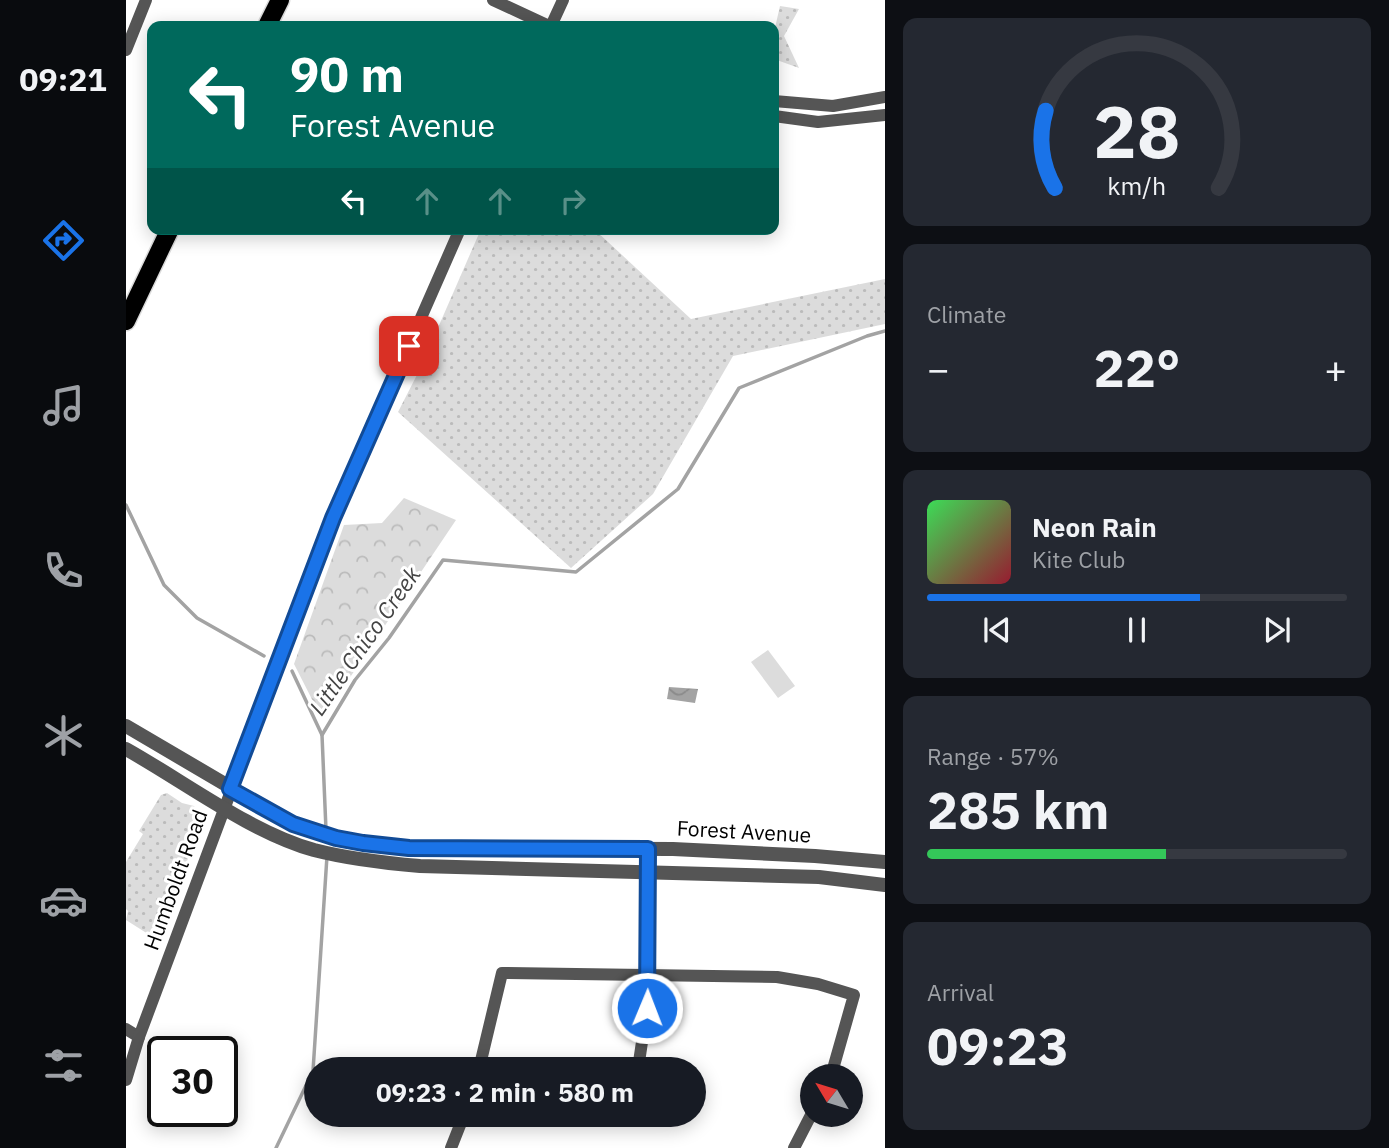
<!DOCTYPE html>
<html lang="en">
<head>
<meta charset="utf-8">
<style>
	body { margin:0; font-family:"IBM Plex Sans",sans-serif; background:#242831; color:#f1f3f6; height:100vh; display:flex; flex-direction:column; font-size:26px; white-space:nowrap }
	* { box-sizing:border-box; margin:0 }
	p { font-size:23px; color:#9ea1a6 }
	.icon { flex:none; width:38px; height:38px; fill:none; stroke:currentColor; stroke-width:2; stroke-linecap:round; stroke-linejoin:round }
	.map { position:relative; flex:1; overflow:hidden }
	.panel { display:flex; flex-direction:column; gap:18px; padding:18px; background:#0d0f14; width:504px }
	.panel>* { flex:none }
	.guide { position:absolute; left:21px; top:21px; width:632px; height:214px; border-radius:14px; box-shadow:0 4px 18px #0003; background:#00695c; color:#fff; overflow:hidden }
	.needle { width:46px; rotate:308deg }
	.controls { position:absolute; left:674px; top:1064px; display:grid; gap:14px }
	.controls a { display:grid; place-items:center; width:63px; height:63px; border-radius:50%; background:#171b24; box-shadow:0 4px 18px #0003; font-size:35px }
	.speed { position:absolute; left:21px; top:1036px; display:flex; gap:14px; font-size:35px; font-weight:700; text-align:center }
	.speed>* { display:grid; place-content:center; width:91px; height:91px; border-radius:50%; background:#171b24; box-shadow:0 4px 18px #0003; line-height:1 }
	.speed .limit { border:4px solid #111; border-radius:10px; background:#fff; color:#111 }
	.pin { position:absolute; display:grid; place-items:center; width:60px; height:60px; color:#fff; margin:-30px; border-radius:14px; box-shadow:0 4px 10px #0006 }
	.me { position:absolute; width:77px; margin:-38px; rotate:1deg; stroke-linejoin:round; filter:drop-shadow(0 0 5px #0008) }
	.turn { display:flex; align-items:center; gap:24px; height:147px; padding:0 28px; font-size:32px }
	.turn .icon { width:91px; height:91px; stroke-width:2.5 }
	.turn b { display:block; font-size:49px; line-height:60px }
	.lanes { display:flex; align-items:center; height:66px; padding:0 28px; background:#0003; justify-content:center; gap:35px; direction:ltr }
	.lanes .off { opacity:.35 }
	.big { font-size:52px; font-weight:700; line-height:1.1 }
	.panel .tile { flex:1; display:flex; flex-direction:column; justify-content:center; gap:10px; min-width:0; padding:0 24px; border-radius:14px; background:#242831 }
	.panel .dial { align-items:center; gap:0 }
	.dial svg { height:182px; overflow:visible; fill:none; stroke:#363941; stroke-width:7; stroke-linecap:round; text-anchor:middle }
	.dial text { fill:#f1f3f6; stroke:none }
	.song { display:flex; align-items:center; gap:21px }
	.cover { width:84px; height:84px; border-radius:10px; background:linear-gradient(135deg,hsl(130 70% 55%),hsl(350 70% 35%)) }
	.played { height:7px; border-radius:4px; background:linear-gradient(90deg,#1a73e8 65%,#363941 65%) }
	.keys { display:flex; justify-content:space-around; direction:ltr }
	.heat { display:flex; justify-content:space-between; align-items:center; font-size:38px; direction:ltr }
	.charge { height:10px; border-radius:5px; background:linear-gradient(90deg,#34c759 57%,#363941 0) }
	.trip { position:absolute; left:178px; top:1057px; width:402px; height:70px; border-radius:35px; background:#171b24; box-shadow:0 4px 18px #0003; font-weight:700; line-height:70px; text-align:center }
	main { display:flex; flex:1; min-height:0 }
	.dock { display:flex; flex-direction:column; width:126px; justify-content:space-around; align-items:center; background:#090b0e; color:#9ea1a6 }
	.dock .icon { width:49px; height:49px }
	.dock .on { color:#1a73e8 }
	.dock b { font-size:32px; color:#f1f3f6 }
	.map>svg:first-child { display:block }
	.grass { fill:url(#grass-dots) }
	.forest { fill:url(#forest-crowns) }
	.pitch { fill:#dcdcdc }
	.water { fill:url(#water-waves) }
	.lines { fill:none; stroke-linecap:round; stroke-linejoin:round }
	.stream { stroke:#a3a3a3; stroke-width:3.5 }
	.primary-casing { stroke:#dbdbdb; stroke-width:21 }
	.minor { stroke:#555; stroke-width:12 }
	.tertiary { stroke:#555; stroke-width:14 }
	.primary { stroke:#000; stroke-width:18 }
	.route-casing { stroke:#114b97; stroke-width:18 }
	.route { stroke:#1a73e8; stroke-width:12 }
	.labels { text-anchor:middle; stroke-width:6; stroke-linejoin:round; paint-order:stroke }
	.street-label { font-size:21px; fill:#000; stroke:#fff }
	.water-label { font-size:23px; font-style:italic; fill:#444; stroke:#fff }
</style>
</head>
<body>
<main>
<nav class="dock">
<b>09:21</b>
<svg class="icon on" aria-label="directions" viewBox="0 0 24 24"><path d="M12 3l9 9-9 9-9-9zM9 14v-3h6M13 9l2 2-2 2"/></svg>
<svg class="icon" aria-label="music" viewBox="0 0 24 24"><path d="M9 18V5l10-2v13"/><circle cx="6" cy="18" r="3"/><circle cx="16" cy="16" r="3"/></svg>
<svg class="icon" aria-label="phone" viewBox="0 0 24 24"><path d="M5 4h4l2 5-3 2q2 4 5 5l2-3 5 2v4C11 20 4 13 5 4z"/></svg>
<svg class="icon" aria-label="climate" viewBox="0 0 24 24"><path d="M12 3v18M4 7l16 10M4 17L20 7"/></svg>
<svg class="icon" aria-label="car" viewBox="0 0 24 24"><path d="M5 17H2v-5l4-1 3-4h7l3 4 3 1v5h-3M9 17h6M6 11h13"/><circle cx="7" cy="17" r="2"/><circle cx="17" cy="17" r="2"/></svg>
<svg class="icon" aria-label="filters" viewBox="0 0 24 24"><path d="M4 7h16M4 17h16"/><circle cx="9" cy="7" r="2"/><circle cx="15" cy="17" r="2"/></svg>
</nav>
<div class="map">
<svg width="759" height="1148" viewBox="0 0 759 1148">
	<defs>
		<pattern id="grass-dots" width="8" height="8" patternUnits="userSpaceOnUse" patternTransform="scale(1.75)"><rect width="8" height="8" fill="#dcdcdc"/><path d="M2 2h.1M6 6h.1" fill="none" stroke="#bbb" stroke-width="1.8" stroke-linecap="round"/></pattern>
		<pattern id="forest-crowns" width="20" height="18" patternUnits="userSpaceOnUse" patternTransform="scale(1.75)"><rect width="20" height="18" fill="#dcdcdc"/><path d="M2 6a3 3 0 1 1 6 0M12 15a3 3 0 1 1 6 0" fill="none" stroke="#bbb"/></pattern>
		<pattern id="water-waves" width="16" height="10" patternUnits="userSpaceOnUse" patternTransform="scale(1.75)"><rect width="16" height="10" fill="#a3a3a3"/><path d="M0 5q4-4 8 0t8 0" fill="none" stroke="#8b8b8b"/></pattern>
	</defs>
	<rect width="100%" height="100%" fill="#fff"/>
	<g class="grass">
		<polygon points="654,6 673,9 658,36 673,68 648,59 648,32"/>
		<polygon points="355,229 468,229 565,319 759,279 759,324 607,356 527,494 445,568 272,412 294,369"/>
		<polygon points="41,793 56,803 68,806 75,819 38,931 22,934 0,920 2,911 0,909 0,862 17,834 13,831 35,795"/>
	</g>
	<polygon class="forest" points="278,498 330,520 196,719 168,664 218,525 256,523"/>
	<polygon class="pitch" points="642,650 669,686 652,698 625,662"/>
	<polygon class="water" points="543,687 572,689 569,703 541,699"/>
	<g class="lines">
		<g class="stream">
			<polyline points="0,505 38,585 71,618 138,656"/>
			<polyline points="166,671 196,735"/>
			<polyline points="200,830 196,735 229,680 263,638 317,560 450,572 552,489 613,388 741,336 759,331"/>
			<polyline points="150,1148 187,1071 201,856"/>
		</g>
		<defs>
			<g id="primary">
				<polyline points="141,26 154,0"/>
				<polyline points="0,321 44,229"/>
			</g>
		</defs>
		<use href="#primary" class="primary-casing"/>
		<g class="minor">
			<polyline points="367,0 423,26"/>
			<polyline points="425,26 437,0"/>
			<polyline points="0,50 20,0"/>
			<polyline points="648,101 707,106 759,97"/>
			<polyline points="648,116 692,122 759,115"/>
			<polyline points="0,1029 13,1037"/>
			<polyline points="353,1069 376,973 651,977 692,984 728,995 705,1076"/>
			<polyline points="512,1069 521,1008 522,849"/>
			<polyline points="0,1080 13,1037 207,518 334,229"/>
			<polyline points="325,1148 338,1115"/>
			<polyline points="668,1148 686,1113"/>
		</g>
		<g class="tertiary">
			<polyline points="0,726 167,824 210,838 237,843 283,848 547,849 689,856 759,862"/>
			<path d="M0,749C59,782 124,832 188,850C223,859 258,863 294,866L693,877L759,885"/>
		</g>
		<use href="#primary" class="primary"/>
	</g>
	<g class="lines">
		<defs>
			<polyline id="route" points="283,346 207,518 104,789 167,824 210,838 237,843 283,848 522,849 521,1008"/>
		</defs>
		<use href="#route" class="route-casing"/>
		<use href="#route" class="route"/>
	</g>
	<g class="labels">
		<g class="street-label">
			<text transform="translate(618 832) rotate(3)" y="7">Forest Avenue</text>
			<text transform="translate(50 880) rotate(-70)" y="7">Humboldt Road</text>
		</g>
		<g class="water-label">
			<text transform="translate(239 641) rotate(-55)" y="8">Little Chico Creek</text>
		</g>
	</g>
</svg>
<div class="controls">
<a><svg class="needle" viewBox="-14 -14 28 28"><path d="M0-13l5 13h-10z" fill="#e53935"/><path d="M0 13l5-13h-10z" fill="#9ea1a6"/></svg></a>
</div>
<div class="speed"><div class="limit">30</div></div>
<div class="pin" style="left:283px;top:346px;background:#d93025"><svg class="icon" aria-label="arrive" viewBox="0 0 24 24"><path d="M6 21V4h12l-3 4 3 4H6"/></svg></div>
<svg class="me" style="left:521px;top:1008px" viewBox="-20 -20 40 40"><circle r="17" fill="#1a73e8" stroke="#fff" stroke-width="3"/><path d="M0-11L8 9 0 5-8 9z" fill="#fff"/></svg>
<div class="trip">09:23 · 2 min · 580 m</div>
<div class="guide">
<div class="turn"><svg class="icon" aria-label="left" viewBox="0 0 24 24"><path d="M17 20v-9H6M10 6l-5 5 5 5"/></svg><div><b>90 m</b>Forest Avenue</div></div>
<div class="lanes"><svg class="icon" aria-label="left" viewBox="0 0 24 24"><path d="M17 20v-9H6M10 6l-5 5 5 5"/></svg><svg class="icon off" aria-label="ahead" viewBox="0 0 24 24"><path d="M12 20V5M6 11l6-6 6 6"/></svg><svg class="icon off" aria-label="ahead" viewBox="0 0 24 24"><path d="M12 20V5M6 11l6-6 6 6"/></svg><svg class="icon off" aria-label="right" viewBox="0 0 24 24"><path d="M7 20v-9h11M14 6l5 5-5 5"/></svg></div>
</div>
</div>
<section class="panel">
<div class="tile dial"><svg viewBox="0 0 100 80">
<path d="M14 69A42 42 0 1 1 86 69"/>
<path d="M14 69A42 42 0 0 1 10 35" stroke="#1a73e8"/>
<text x="50" y="56" font-size="32" font-weight="700">28</text>
<text x="50" y="72" font-size="11">km/h</text>
</svg></div>
<div class="tile"><p>Climate</p>
<div class="heat"><a>−</a><b class="big">22°</b><a>+</a></div>
</div>
<div class="tile">
<div class="song"><i class="cover"></i><div><b>Neon Rain</b><p>Kite Club</p></div></div>
<div class="played"></div>
<div class="keys"><svg class="icon" aria-label="previous" viewBox="0 0 24 24"><path d="M18 5L8 12l10 7zM5 5v14"/></svg><svg class="icon" aria-label="pause" viewBox="0 0 24 24"><path d="M8 5v14M16 5v14"/></svg><svg class="icon" aria-label="next" viewBox="0 0 24 24"><path d="M6 5l10 7-10 7zM19 5v14"/></svg></div>
</div>
<div class="tile"><p>Range · 57%</p><b class="big">285 km</b><div class="charge"></div></div>
<div class="tile"><p>Arrival</p><b class="big">09:23</b></div>
</section>
</main>
</body>
</html>
